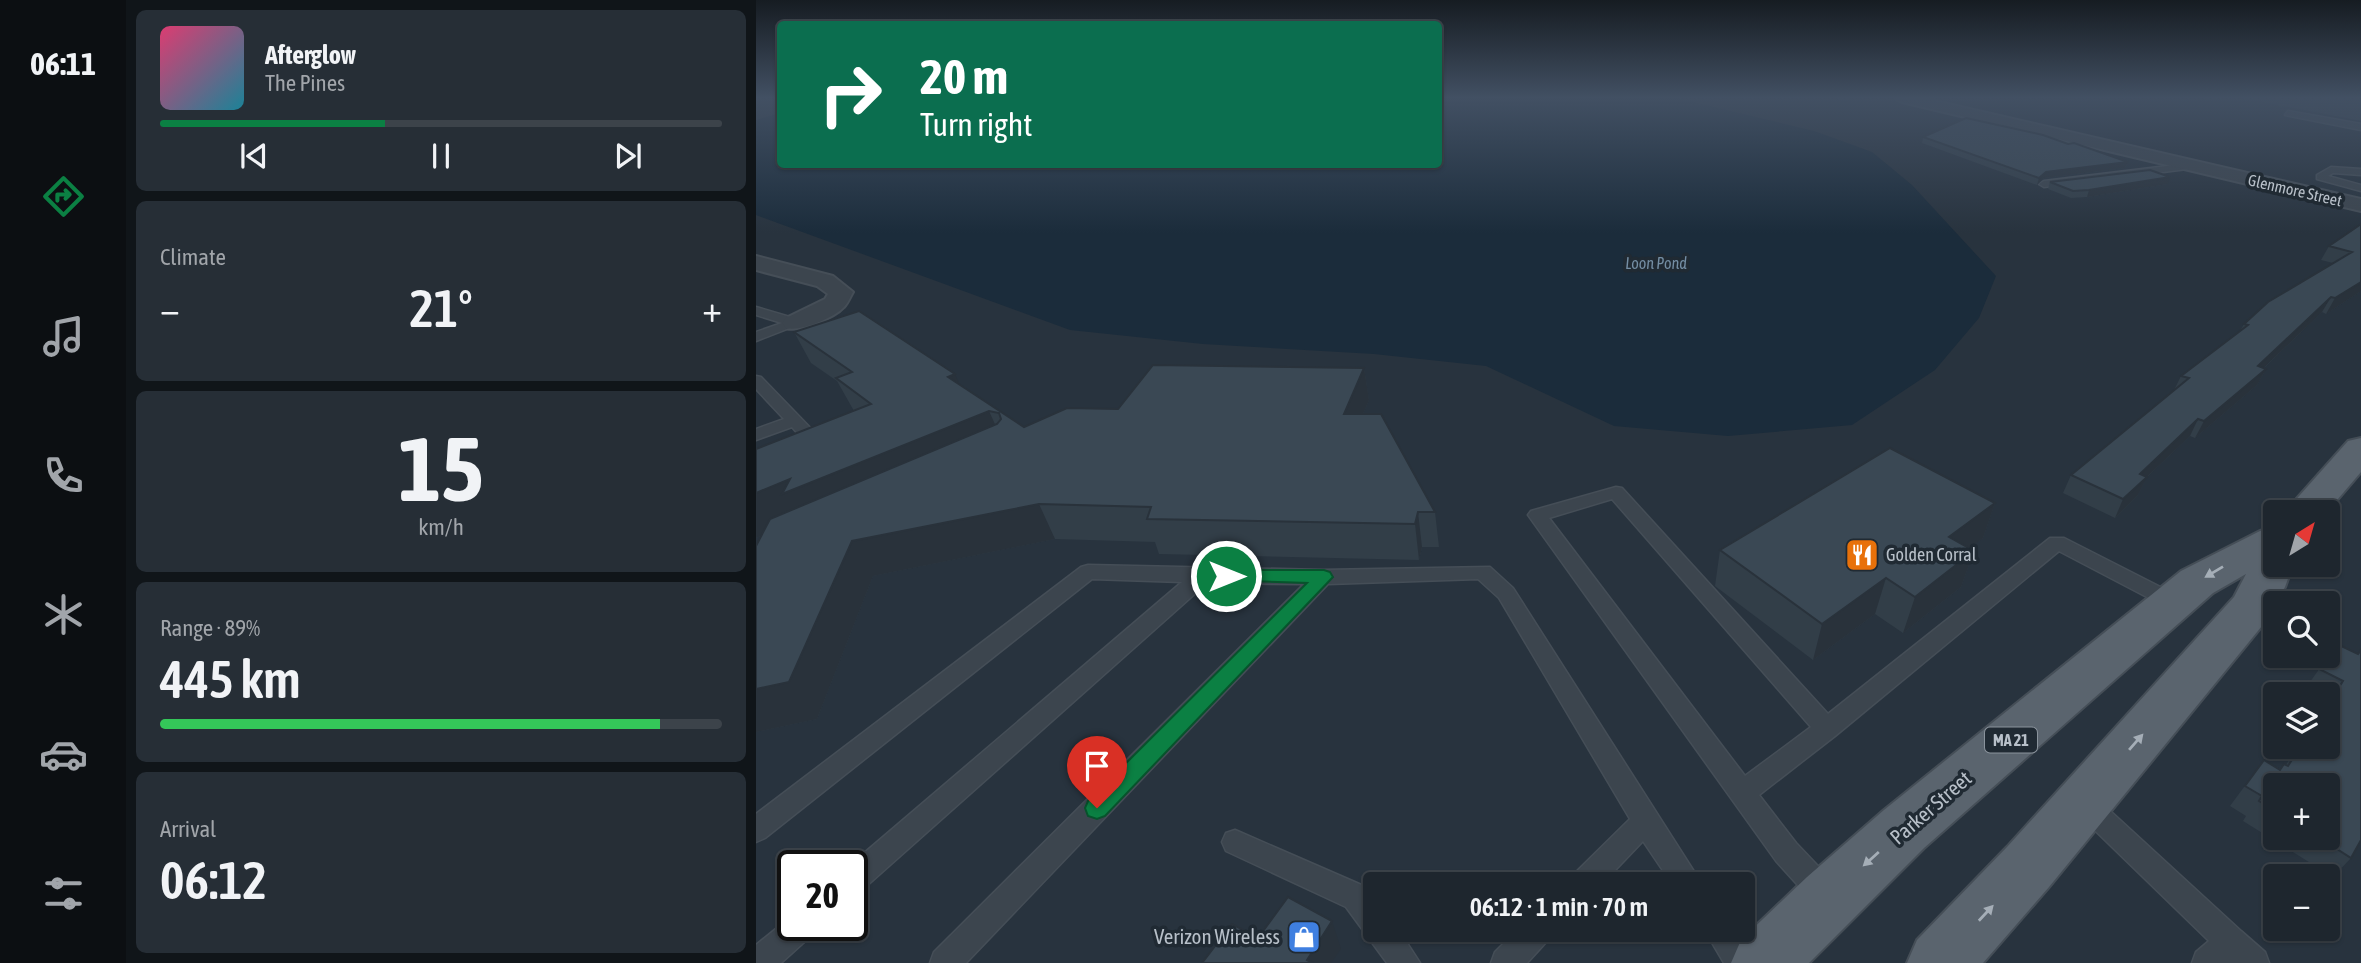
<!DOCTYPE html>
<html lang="en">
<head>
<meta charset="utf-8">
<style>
	body { margin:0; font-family:"Asap Condensed",sans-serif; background:#262e36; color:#f1f3f6; height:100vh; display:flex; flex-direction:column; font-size:26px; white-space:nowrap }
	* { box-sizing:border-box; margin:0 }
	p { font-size:23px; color:#a1a5aa }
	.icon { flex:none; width:38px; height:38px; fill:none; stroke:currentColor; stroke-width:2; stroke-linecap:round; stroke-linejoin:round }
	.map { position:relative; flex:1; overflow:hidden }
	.details { display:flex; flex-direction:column; gap:10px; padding:10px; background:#101519; width:630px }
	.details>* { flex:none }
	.banner { position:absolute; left:21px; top:21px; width:665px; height:147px; border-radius:7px; box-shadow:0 2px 5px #0004,0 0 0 2px #3c434a; background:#0b6e4f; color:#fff; overflow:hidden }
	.needle { width:46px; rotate:37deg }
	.buttons { position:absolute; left:1507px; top:500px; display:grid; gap:14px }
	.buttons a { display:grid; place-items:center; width:77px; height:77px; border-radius:7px; background:#1e262e; box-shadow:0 2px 5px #0004,0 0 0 2px #3c434a; font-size:35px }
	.speed { position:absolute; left:21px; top:850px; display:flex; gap:14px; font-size:35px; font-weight:700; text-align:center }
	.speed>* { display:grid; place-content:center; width:91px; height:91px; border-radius:50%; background:#1e262e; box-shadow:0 2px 5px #0004,0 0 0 2px #3c434a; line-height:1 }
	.speed .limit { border:4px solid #111; border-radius:10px; background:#fff; color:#111 }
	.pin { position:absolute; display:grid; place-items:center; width:60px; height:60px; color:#fff; margin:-72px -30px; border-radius:50% 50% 50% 0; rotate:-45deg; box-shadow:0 0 7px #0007 }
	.pin .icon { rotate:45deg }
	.me { position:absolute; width:77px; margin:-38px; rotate:90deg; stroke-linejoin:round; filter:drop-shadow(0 0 5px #0008) }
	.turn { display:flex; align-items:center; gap:24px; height:147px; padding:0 28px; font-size:32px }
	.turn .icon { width:91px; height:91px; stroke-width:2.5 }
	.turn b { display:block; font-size:49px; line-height:60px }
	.big { font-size:52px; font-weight:600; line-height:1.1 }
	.details .tile { flex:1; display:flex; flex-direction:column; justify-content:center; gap:10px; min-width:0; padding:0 24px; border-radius:10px; background:#262e36 }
	.details .dial { align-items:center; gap:0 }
	.dial b { font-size:91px; line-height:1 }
	.song { display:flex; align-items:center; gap:21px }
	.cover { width:84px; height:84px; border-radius:10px; background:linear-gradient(135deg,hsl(340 70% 55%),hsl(190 70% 35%)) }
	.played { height:7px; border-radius:4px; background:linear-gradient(90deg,#0b8043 40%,#3c434a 40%) }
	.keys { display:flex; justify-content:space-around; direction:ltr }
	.heat { display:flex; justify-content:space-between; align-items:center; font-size:38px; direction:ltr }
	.charge { height:10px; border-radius:5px; background:linear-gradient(90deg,#34c759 89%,#3c434a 0) }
	.trip { position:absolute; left:607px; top:872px; width:392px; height:70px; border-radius:7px; background:#1e262e; box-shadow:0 2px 5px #0004,0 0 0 2px #3c434a; font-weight:600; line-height:70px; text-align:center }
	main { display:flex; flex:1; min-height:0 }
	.tab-bar { display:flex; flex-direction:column; width:126px; justify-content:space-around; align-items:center; background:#0c0f12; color:#a1a5aa }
	.tab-bar .icon { width:49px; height:49px }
	.tab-bar .selected { color:#0b8043 }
	.tab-bar b { font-size:32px; color:#f1f3f6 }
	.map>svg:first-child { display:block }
	.water { fill:#1b2c3b }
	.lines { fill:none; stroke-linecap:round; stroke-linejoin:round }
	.lane-casing { stroke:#454e57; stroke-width:3 }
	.street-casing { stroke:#454e57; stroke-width:4 }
	.primary-casing { stroke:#454e57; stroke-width:4 }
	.lane { fill:#3c454e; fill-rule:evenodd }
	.street { fill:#3c454e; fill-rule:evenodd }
	.primary { fill:#5a646e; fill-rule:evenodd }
	.wall { fill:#323e48; fill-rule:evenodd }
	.shaded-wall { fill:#29323b }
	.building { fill:#3a4854; stroke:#29323b; stroke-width:2 }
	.oneway { fill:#a5aeb7 }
	.route { fill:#0b8043; stroke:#07532c; stroke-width:2 }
	.labels { text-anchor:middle; stroke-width:7; stroke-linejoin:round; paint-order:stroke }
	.far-street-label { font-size:16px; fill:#b8c0c9; stroke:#202a33 }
	.far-water-label { font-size:16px; font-style:italic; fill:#748ea4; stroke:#202a33 }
	.shield { fill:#202a33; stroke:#8a939c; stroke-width:2 }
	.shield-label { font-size:16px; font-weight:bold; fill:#b8c0c9 }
	.poi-label { font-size:18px; fill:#b8c0c9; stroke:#202a33; text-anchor:start }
	.near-street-label { font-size:21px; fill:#b8c0c9; stroke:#202a33 }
	.near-poi-label { font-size:21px; fill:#b8c0c9; stroke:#202a33; text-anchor:end }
</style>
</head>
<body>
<main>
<nav class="tab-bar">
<b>06:11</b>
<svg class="icon selected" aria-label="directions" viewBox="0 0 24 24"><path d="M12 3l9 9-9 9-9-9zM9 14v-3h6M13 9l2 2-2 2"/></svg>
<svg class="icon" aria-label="music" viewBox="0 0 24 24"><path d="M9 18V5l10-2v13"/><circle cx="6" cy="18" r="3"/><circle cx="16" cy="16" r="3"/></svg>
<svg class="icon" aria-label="phone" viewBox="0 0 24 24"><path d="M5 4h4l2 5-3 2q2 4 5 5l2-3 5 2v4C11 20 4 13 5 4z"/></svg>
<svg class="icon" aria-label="climate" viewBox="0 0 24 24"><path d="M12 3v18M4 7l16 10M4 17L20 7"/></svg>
<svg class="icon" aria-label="car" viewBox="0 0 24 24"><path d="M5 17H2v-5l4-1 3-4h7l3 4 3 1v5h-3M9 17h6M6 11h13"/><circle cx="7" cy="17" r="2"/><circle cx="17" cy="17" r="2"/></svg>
<svg class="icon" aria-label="filters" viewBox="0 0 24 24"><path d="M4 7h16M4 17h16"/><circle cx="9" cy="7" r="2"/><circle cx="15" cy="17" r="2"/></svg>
</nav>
<section class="details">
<div class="tile">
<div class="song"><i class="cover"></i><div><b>Afterglow</b><p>The Pines</p></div></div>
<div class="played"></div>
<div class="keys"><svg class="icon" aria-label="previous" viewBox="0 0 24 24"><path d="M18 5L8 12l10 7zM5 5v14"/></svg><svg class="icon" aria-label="pause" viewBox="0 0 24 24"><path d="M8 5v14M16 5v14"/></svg><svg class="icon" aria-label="next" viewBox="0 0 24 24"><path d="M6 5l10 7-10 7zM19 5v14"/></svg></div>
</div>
<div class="tile"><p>Climate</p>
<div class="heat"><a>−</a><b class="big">21°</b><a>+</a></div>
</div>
<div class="tile dial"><b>15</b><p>km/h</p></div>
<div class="tile"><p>Range · 89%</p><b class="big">445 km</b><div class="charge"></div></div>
<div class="tile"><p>Arrival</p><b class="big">06:12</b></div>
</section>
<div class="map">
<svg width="1605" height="963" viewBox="0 0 1605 963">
	<rect width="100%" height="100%" fill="#28333e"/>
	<polygon class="water" points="683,98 920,98 1058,131 1116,152 1156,185 1240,276 1223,318 1179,370 1096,425 972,436 858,426 730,366 618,354 447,344 314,330 0,215 0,120 24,113 24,164 682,164"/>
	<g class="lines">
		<defs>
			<g id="lane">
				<polygon points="1532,111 1605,124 1605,130 1529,115"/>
				<polygon points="1436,163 1439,164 1439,168 1288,187 1283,184 1288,181"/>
				<polygon points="1575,167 1605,169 1605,175 1577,173 1572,176 1605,185 1605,191 1561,179 1561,175"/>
				<polygon points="0,307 44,320 46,323 0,341 0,332 26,323 0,315"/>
				<path d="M0,376L5,377L65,439L67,443C63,450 56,450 49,449L47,445L49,442L36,427L0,440V429L28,419L0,389Z"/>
				<path d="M860,487L866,488L1072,714L1294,538H1308L1424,597L1427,602L1424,607L1417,609L1410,607L1303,551L1079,736L1003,795L1040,843L1078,883L1082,893L1078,903L1068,906L1058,903L1020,861L772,515L775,511ZM856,499L1055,727L989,776L793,518Z"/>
				<polygon points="332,565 567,570 734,567 757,588 946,884 916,884 887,841 846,884 813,884 817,875 874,819 743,598 722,579 572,584 210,963 174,963 178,952 548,584 451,583 106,890 96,894 96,866 93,866 426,582 336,579 9,838 0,842 0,814 325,567"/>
				<polygon points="1330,794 1339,797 1485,931 1509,952 1513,963 1436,963 1440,952 1453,941 1321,813 1317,805 1321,797"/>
				<polygon points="479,830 610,887 620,900 620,929 642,929 664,963 631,963 590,907 470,851 466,842 470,833"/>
				<polygon points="37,915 37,926 59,926 55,936 25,963 0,963 0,945"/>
				<polygon points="762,929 797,929 793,939 771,963 735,963 739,952"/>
				<polygon points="948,929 979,929 1000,963 968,963"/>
			</g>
			<g id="street">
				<polygon points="1139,98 1166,98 1605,199 1605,211 1146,102"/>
				<path d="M0,256L77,276L97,292C94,297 92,303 88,307C78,318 44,332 30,328L26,323L30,318L69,299L72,294L61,286L0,270Z"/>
			</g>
			<g id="primary">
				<polygon points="1605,438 1605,472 1570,513 1528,513 1592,441"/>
				<polygon points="1519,527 1519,565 1537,565 1529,587 1510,621 1293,887 1227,963 1151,963 1161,940 1251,847 1478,597 1490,574 1457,593 1168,848 1053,963 975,963 985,940 1051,877 1128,810 1425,571 1504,531"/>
			</g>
		</defs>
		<use href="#lane" class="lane-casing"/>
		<use href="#street" class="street-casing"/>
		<use href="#primary" class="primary-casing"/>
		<use href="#lane" class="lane"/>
		<use href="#street" class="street"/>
		<use href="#primary" class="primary"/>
	</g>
	<g class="wall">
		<polygon points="1078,98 1106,98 1092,102"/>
		<polygon points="1445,98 1463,98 1457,101"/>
		<polygon points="1486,98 1605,98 1605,121"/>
		<polygon points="1167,137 1312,144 1372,162 1369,168 1288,178 1281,185 1166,143"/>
		<polygon points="1294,182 1412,184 1331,197 1315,198 1292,189"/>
		<polygon points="1605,224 1605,291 1570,314 1566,312 1508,368 1510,369 1501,385 1439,438 1434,436 1391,477 1382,495 1359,518 1307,493 1315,475 1418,390 1425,376 1484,331 1488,324 1577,263 1565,260 1573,246"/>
		<polygon points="38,332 203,384 268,427 362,409 608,368 613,400 607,414 679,512 683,547 666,547 663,560 403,554 399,542 299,539 117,576 61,719 0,732 0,546 5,536 0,538 0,449 98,411 81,381 55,363"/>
		<polygon points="1239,503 1227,538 1213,548 1218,551 1205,587 1147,633 1119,614 1057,660 959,586 964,550"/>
		<path d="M1581,644L1601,654L1605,649V840L1595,858L1577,877L1487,821L1490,816L1474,806L1508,760L1524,769L1528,764L1530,765L1541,747H1572V695H1560L1549,689ZM1519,786L1572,838H1519Z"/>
	</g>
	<g class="shaded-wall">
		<polygon points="1093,98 1106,98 1092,102"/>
		<polygon points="1372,162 1369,168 1288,178 1281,185 1283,178 1290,172"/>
		<polygon points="1414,177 1412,184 1331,197 1333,190"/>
		<polygon points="1605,282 1605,291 1570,314 1579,298"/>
		<polygon points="1575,297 1566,312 1493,382 1502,366"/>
		<polygon points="608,368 613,400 593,447 588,414"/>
		<polygon points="1510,369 1501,385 1439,438 1448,421"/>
		<polygon points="199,374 213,406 192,377"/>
		<polygon points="233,411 248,444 42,519 0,538 0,493 34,479"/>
		<polygon points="1442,419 1434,436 1375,492 1384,474"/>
		<polygon points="1391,477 1382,495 1359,518 1367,499"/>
		<polygon points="1239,503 1227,538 1181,573 1193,537"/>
		<polygon points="283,504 299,539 117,576 61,719 0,732 0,689 96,541"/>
		<polygon points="662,512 666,547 663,560 659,524"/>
		<polygon points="1218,551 1205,587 1147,633 1159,597"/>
		<polygon points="1130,578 1119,614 1057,660 1066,624"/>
		<polygon points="576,921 585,949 575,963 552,963 551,960"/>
	</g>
	<g class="building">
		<polygon points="1210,118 1287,135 1312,144 1318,143 1372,162 1290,172 1283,178 1167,137"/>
		<polygon points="1394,170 1414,177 1333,190 1317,191 1294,182"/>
		<polygon points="1605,224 1605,282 1579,298 1575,297 1502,366 1510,369 1448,421 1442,419 1384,474 1391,477 1367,499 1315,475 1433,378 1425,376 1492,325 1488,324 1512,302 1596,252 1573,246"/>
		<polygon points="103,311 199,374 192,377 268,427 311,408 362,409 397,365 608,368 588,414 625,414 679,512 662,512 659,524 391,519 395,507 283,504 96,541 33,682 0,689 0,546 14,519 241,424 245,419 243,413 233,411 26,494 34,479 0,493 0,449 115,404 80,378 96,372 38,332"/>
		<polygon points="1134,448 1239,503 1193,537 1218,551 1159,597 1130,578 1066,624 964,550"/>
		<polygon points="1581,644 1602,654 1605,650 1605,840 1595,858 1564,838 1572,838 1572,786 1519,786 1519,811 1503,801 1506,796 1489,786 1508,760 1524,770 1528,764 1532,766 1544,747 1572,747 1572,705 1587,681 1563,669"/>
		<polygon points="532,897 576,921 551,960 557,963 446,963 476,924 502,938"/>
	</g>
	<defs><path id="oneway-solid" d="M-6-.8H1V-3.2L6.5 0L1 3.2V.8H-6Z" transform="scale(1.75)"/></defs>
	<g class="oneway">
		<use href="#oneway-solid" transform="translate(1458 572) rotate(149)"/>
		<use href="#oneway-solid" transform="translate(1380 742) rotate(-49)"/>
		<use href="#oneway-solid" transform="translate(1115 859) rotate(138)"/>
		<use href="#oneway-solid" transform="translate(1230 913) rotate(-47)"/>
	</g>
	<linearGradient id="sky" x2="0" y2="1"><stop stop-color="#161c22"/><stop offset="0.42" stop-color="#425063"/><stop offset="1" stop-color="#425063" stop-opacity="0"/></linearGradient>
	<rect width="1605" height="233" fill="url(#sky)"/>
	<polygon class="route" points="470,570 568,570 574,572 577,577 349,816 341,819 332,816 329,808 332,801 551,583 463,580 461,576 463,571"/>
	<defs>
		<symbol id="restaurant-square" viewBox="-11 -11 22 22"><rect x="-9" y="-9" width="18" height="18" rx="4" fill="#e8710a" stroke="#202a33"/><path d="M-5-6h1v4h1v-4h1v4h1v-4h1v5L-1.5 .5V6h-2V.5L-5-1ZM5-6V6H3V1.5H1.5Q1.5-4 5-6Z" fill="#fff"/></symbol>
		<symbol id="shop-square" viewBox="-11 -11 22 22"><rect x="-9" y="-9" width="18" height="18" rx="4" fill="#3f7fe0" stroke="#202a33"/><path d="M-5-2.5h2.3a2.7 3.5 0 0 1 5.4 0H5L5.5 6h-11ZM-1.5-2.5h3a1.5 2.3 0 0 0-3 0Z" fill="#fff"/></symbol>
	</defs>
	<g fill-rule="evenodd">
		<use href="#restaurant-square" x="1087" y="536" width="38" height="38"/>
		<use href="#shop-square" x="529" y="918" width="38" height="38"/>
	</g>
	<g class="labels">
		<g class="far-street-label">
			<text transform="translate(1539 190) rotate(13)" y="6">Glenmore Street</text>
		</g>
		<g class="far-water-label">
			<text x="900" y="269">Loon Pond</text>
		</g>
		<rect class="shield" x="1229" y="727.5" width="52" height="25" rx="5"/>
		<g class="shield-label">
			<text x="1255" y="746">MA 21</text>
		</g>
		<g class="poi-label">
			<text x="1130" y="561">Golden Corral</text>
		</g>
		<g class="near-street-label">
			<text transform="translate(1175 808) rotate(-41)" y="7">Parker Street</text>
		</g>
		<g class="near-poi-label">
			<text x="524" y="944">Verizon Wireless</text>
		</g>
	</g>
</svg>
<div class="buttons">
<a><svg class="needle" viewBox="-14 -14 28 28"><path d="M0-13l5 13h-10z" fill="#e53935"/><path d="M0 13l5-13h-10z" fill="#a1a5aa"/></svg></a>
<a><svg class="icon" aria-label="search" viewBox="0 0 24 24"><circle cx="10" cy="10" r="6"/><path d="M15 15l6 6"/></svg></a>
<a><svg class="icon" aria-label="layers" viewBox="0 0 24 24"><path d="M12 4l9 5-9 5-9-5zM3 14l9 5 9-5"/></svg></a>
<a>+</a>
<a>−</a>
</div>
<div class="speed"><div class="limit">20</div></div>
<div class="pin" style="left:341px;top:808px;background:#d93025"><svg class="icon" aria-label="arrive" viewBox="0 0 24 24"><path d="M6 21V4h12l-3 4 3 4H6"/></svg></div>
<svg class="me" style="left:470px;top:576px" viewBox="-20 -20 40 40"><circle r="17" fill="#0b8043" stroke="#fff" stroke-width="3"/><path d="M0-11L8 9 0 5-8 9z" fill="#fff"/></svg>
<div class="trip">06:12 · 1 min · 70 m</div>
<div class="banner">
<div class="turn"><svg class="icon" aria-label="right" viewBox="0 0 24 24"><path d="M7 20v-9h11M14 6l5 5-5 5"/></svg><div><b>20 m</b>Turn right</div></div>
</div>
</div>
</main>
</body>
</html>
